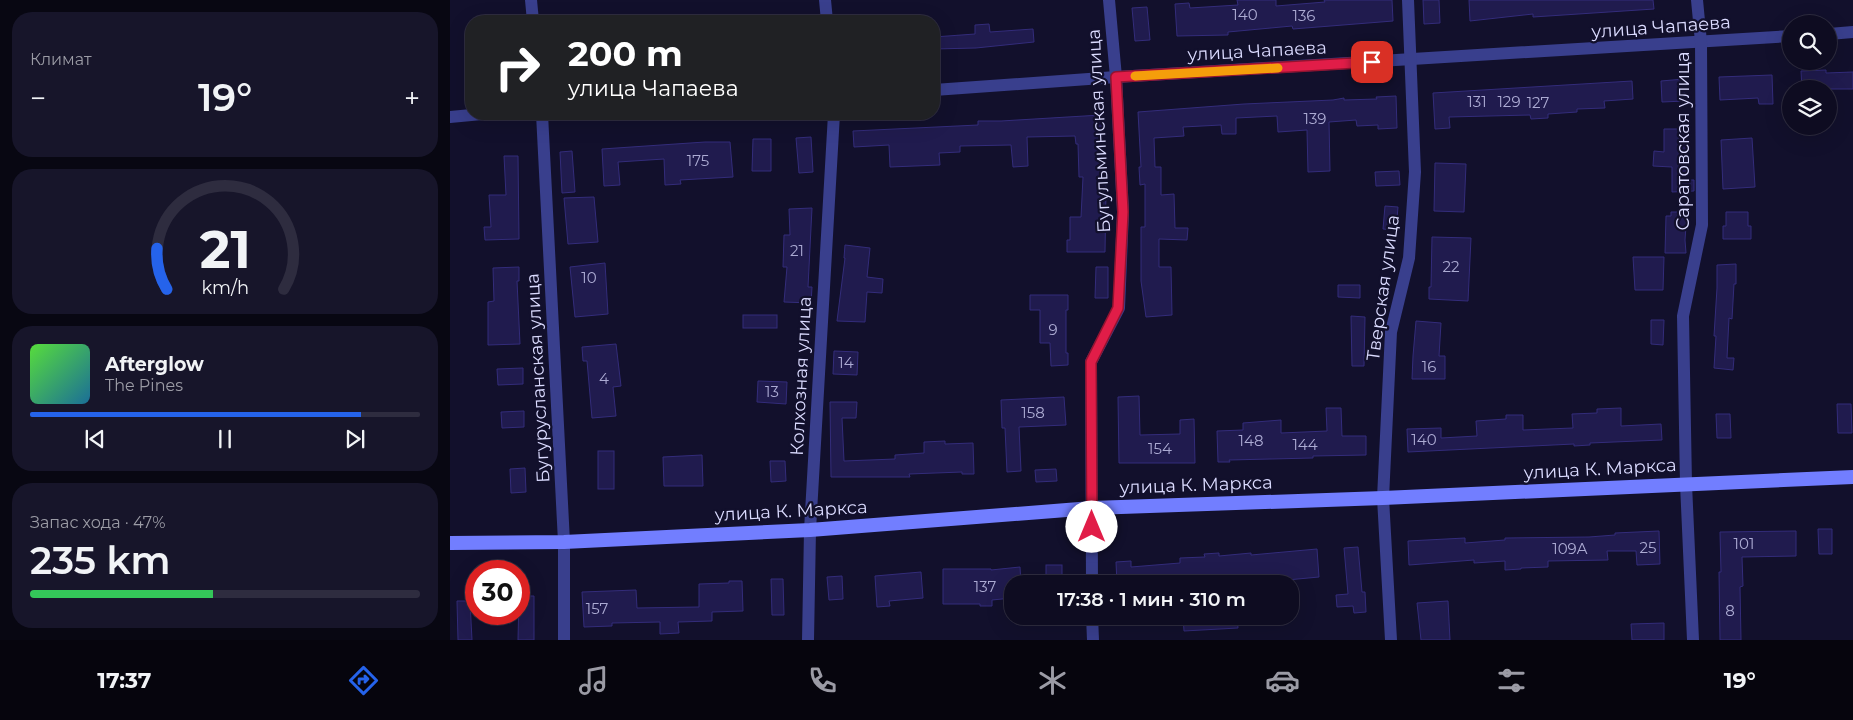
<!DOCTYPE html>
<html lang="ru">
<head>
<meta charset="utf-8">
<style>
	body { margin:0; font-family:Montserrat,sans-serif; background:#17152a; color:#f1f3f6; height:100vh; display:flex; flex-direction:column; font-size:19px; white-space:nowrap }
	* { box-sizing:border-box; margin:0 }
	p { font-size:16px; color:#9b9ba5 }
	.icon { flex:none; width:28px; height:28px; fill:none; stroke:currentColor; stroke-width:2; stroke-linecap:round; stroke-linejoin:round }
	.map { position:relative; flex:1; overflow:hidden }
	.details { display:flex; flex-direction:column; gap:12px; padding:12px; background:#080712; width:450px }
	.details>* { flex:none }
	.guide { position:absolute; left:15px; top:15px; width:475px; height:105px; border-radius:20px; box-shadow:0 5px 20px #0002,0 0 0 1px #2e2c3f; background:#202124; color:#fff; overflow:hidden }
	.buttons { position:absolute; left:1332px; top:15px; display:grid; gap:10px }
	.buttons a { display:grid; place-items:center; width:55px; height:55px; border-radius:50%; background:#0e0c21; box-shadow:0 5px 20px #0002,0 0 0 1px #2e2c3f; font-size:25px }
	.speed { position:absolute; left:15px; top:560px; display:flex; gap:10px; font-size:25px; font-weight:700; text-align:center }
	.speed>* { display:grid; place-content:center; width:65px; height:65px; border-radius:50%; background:#0e0c21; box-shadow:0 5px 20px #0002,0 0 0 1px #2e2c3f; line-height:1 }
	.speed .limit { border:8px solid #d22; background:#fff; color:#111 }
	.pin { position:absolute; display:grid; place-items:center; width:42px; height:42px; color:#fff; margin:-21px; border-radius:10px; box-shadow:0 2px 8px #0006 }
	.me { position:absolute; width:55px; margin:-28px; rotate:0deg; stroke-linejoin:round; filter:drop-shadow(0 0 4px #0008) }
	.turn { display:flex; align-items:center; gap:18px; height:105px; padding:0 20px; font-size:22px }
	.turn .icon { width:65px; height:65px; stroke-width:2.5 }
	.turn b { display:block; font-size:35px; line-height:42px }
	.big { font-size:38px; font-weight:600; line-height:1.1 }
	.details .card { flex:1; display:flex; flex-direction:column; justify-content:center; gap:8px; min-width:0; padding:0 18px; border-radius:20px; background:#17152a }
	.details .dial { align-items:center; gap:0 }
	.dial svg { height:130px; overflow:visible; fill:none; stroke:#2e2c3f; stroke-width:7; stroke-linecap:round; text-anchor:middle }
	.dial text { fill:#f1f3f6; stroke:none }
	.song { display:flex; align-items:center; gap:15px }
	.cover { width:60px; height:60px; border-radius:8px; background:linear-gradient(135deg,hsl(110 70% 55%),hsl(200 70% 35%)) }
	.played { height:5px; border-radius:2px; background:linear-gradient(90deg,#2563eb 85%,#2e2c3f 85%) }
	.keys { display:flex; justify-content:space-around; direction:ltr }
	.heat { display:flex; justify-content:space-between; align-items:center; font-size:28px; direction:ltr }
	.charge { height:8px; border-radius:4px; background:linear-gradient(90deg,#34c759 47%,#2e2c3f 0) }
	.trip { position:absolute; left:554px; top:575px; width:295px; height:50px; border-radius:20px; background:#0e0c21; box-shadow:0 5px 20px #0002,0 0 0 1px #2e2c3f; font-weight:600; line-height:50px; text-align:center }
	.tab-bar { display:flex; height:80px; justify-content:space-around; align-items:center; background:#06050d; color:#9b9ba5 }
	.tab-bar .icon { width:35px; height:35px }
	.tab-bar .selected { color:#2563eb }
	.tab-bar b { font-size:22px; color:#f1f3f6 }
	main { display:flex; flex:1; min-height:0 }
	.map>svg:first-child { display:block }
	.building { fill:#201b4e; stroke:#332c7a }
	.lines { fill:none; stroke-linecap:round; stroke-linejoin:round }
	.minor { stroke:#393f8d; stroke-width:12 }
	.secondary { stroke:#727eff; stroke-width:14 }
	.route-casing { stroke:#92132f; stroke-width:12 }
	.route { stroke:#e11d48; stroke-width:9 }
	.slow { stroke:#f59e0b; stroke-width:9 }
	.labels { text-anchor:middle; stroke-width:4.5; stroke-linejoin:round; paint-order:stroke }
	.number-label { font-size:15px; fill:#acabd3 }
	.street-label { font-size:18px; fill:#dbdbff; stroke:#12102c }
</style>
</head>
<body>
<main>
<section class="details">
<div class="card"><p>Климат</p>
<div class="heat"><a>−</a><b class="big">19°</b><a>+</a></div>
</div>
<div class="card dial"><svg viewBox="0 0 100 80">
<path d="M14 69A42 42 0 1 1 86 69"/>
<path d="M14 69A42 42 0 0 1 8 44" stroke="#2563eb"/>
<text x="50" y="56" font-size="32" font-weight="700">21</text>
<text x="50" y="72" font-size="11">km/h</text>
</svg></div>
<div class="card">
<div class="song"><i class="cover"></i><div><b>Afterglow</b><p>The Pines</p></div></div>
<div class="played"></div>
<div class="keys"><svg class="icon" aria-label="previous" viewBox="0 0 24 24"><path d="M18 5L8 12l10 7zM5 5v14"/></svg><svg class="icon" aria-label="pause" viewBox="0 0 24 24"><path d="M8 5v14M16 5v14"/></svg><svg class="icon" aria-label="next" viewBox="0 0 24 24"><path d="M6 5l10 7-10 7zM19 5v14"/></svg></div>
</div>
<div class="card"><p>Запас хода · 47%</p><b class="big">235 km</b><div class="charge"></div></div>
</section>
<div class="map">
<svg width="1403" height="640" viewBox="0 0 1403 640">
	<rect width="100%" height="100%" fill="#12102c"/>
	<g class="building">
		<polygon points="787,0 826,0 826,6 875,2 874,0 942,0 943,21 843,29 842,26 778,32 778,35 727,36 725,4 739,3 740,8 788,5"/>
		<polygon points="973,0 989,0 990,23 974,24"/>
		<polygon points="1019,0 1203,0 1204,9 1083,17 1083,14 1020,21"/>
		<polygon points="697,7 700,40 685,41 682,8"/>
		<polygon points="539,24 540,32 583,29 584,42 526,48 484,49 484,37 525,34 525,25"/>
		<polygon points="1376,70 1376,73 1403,72 1403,89 1352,89 1351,71"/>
		<polygon points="1322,75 1323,104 1309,104 1308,98 1270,100 1269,77"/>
		<polygon points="1234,79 1235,101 1212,102 1211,81"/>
		<polygon points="1182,81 1183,99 1154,101 1155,108 1127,109 1127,112 1098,114 1098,118 1081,119 1080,115 999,117 1000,128 985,129 983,93"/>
		<polygon points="946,96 947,128 928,129 928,125 907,126 906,120 879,122 880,171 858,172 857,130 828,132 827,116 786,118 786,134 772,134 771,125 733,127 734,136 704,138 705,167 711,167 711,195 724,194 725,228 738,228 737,240 709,239 709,267 721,267 722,315 696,317 691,281 691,227 695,227 695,184 690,185 689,167 691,167 688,112 794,104 883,100 894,98 894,100 927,99 926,97"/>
		<polygon points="651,115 656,191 655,252 617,252 617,240 620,240 620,217 631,217 633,177 629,177 628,144 626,144 625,136 577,137 578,166 563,167 561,145 510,146 510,152 489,153 490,165 440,167 439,145 404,147 403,131 528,125 528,121 551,121"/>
		<polygon points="1214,129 1236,129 1237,153 1235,180 1244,180 1244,191 1222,192 1222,167 1203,166 1204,151 1214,152"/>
		<polygon points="361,137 363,172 349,173 346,138"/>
		<polygon points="1302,138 1305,187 1273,189 1271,140"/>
		<polygon points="303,139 321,139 321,171 302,171"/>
		<polygon points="255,142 280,142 283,177 230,180 231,184 215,185 214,159 168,162 170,185 154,186 152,149"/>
		<polygon points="122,151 125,192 112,193 110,152"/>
		<polygon points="54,156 68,156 69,239 35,240 34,227 41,227 39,195 56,195"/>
		<polygon points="985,163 1016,164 1014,212 984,211"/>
		<polygon points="949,171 950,185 926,186 925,172"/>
		<polygon points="144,197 148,242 118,244 114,198"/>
		<polygon points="935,206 948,207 946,230 933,229"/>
		<polygon points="362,208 358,287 362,287 361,303 334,302 337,267 333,267 334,235 340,235 339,209"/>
		<polygon points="1221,212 1237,212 1235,240 1236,253 1215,253 1216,216 1221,216"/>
		<polygon points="1276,212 1298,212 1298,226 1301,226 1301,239 1273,239 1273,226 1276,226"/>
		<polygon points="982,237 1021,238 1018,301 979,299 979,287 981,287"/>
		<polygon points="395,245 420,248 417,277 433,279 432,293 417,292 415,322 387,321 395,258 394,258"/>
		<polygon points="1183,257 1214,257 1213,290 1185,290"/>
		<polygon points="155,263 158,314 125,317 120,267"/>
		<polygon points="1286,264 1286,284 1284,284 1282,319 1279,318 1277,358 1284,358 1283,370 1264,368 1266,336 1264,336 1267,288 1267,265"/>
		<polygon points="69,267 69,281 67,281 70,344 38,345 38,302 44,301 43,268"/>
		<polygon points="646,267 658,267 658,298 645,298"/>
		<polygon points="888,285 910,285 910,298 888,297"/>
		<polygon points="580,295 618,295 618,310 616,310 616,353 618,353 618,365 601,366 600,343 590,343 590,310 580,310"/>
		<rect x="293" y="315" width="34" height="13"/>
		<polygon points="901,316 915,317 914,366 902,366"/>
		<polygon points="1201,320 1214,320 1213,345 1201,344"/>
		<polygon points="966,321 991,323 989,356 995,356 995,379 962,379 963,356"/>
		<polygon points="166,344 171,386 163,387 166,416 142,418 137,361 133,361 132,347"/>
		<polygon points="384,351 408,352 407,375 383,374"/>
		<polygon points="73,368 73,384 48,385 47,369"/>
		<polygon points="308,381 337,382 336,404 307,402"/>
		<polygon points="689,396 690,435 730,434 730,420 744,419 745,463 669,463 668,397"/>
		<polygon points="614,397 616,425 569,427 571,471 557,472 555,428 552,428 551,400"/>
		<polygon points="380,402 407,402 406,418 392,418 394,461 445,459 445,455 474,453 474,442 495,441 495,444 523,443 524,474 512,474 512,472 459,474 460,477 381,477"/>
		<polygon points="1387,404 1401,404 1402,433 1388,433"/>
		<polygon points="876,408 891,408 892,436 916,436 916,455 863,456 863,458 779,460 780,462 768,462 767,431 793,430 793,423 831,420 831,433 877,431"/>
		<polygon points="1171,408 1171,426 1211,424 1212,440 1140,443 1140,445 1124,446 1124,444 958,452 957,429 991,428 991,438 1027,436 1026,421 1056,419 1056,415 1073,415 1073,430 1123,428 1122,414 1147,413 1147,409"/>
		<polygon points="74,411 74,427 52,428 51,412"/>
		<polygon points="1266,414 1280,414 1281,438 1267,438"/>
		<rect x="148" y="451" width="16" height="38"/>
		<polygon points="252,455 253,486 214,486 213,457"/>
		<polygon points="320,461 335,461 336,481 321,482"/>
		<polygon points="75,468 76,492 61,493 60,469"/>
		<polygon points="606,469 607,481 586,482 585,470"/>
		<polygon points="1368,529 1382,529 1382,554 1369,554"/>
		<polygon points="1209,531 1210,564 1187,565 1186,551 1157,551 1158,560 1098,561 1098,567 1071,568 1071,569 1055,570 1055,561 1024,563 1024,560 959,565 958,541 1015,538 1015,543 1055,540 1055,538 1139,537 1165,535 1165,533"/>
		<polygon points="1346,531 1346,556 1292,557 1293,586 1290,587 1291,640 1270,640 1269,572 1271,572 1270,532"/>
		<polygon points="908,547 912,592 915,592 916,612 904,613 903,606 887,607 886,595 898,594 894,548"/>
		<polygon points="867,549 869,577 837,580 837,584 667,584 666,562 681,561 681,567 730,563 730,558 755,557 754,554 769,553 769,556 801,553 801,555"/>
		<rect x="596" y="565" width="16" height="19"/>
		<polygon points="570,567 571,584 562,584 562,598 542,600 542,606 530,606 530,604 493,604 493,569 541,569 541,570"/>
		<polygon points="471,572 473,598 439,601 440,606 427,607 425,576"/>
		<polygon points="392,576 393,599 379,600 377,577"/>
		<polygon points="321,579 333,579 334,615 322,615"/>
		<polygon points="279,581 292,581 293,611 262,612 262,621 228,622 229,633 210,634 210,622 162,623 162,626 134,627 132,592 186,590 187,608 249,607 249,584 279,583"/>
		<polygon points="69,596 84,596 84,640 68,640"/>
		<polygon points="7,601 20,601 22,640 8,640"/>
		<polygon points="998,601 1000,640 971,640 967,603"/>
		<polygon points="733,616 787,616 788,628 734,631"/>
		<polygon points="1214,623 1214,640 1182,640 1181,624"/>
	</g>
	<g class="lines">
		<g class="minor">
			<polyline points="81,0 83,21"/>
			<polyline points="375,0 377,21"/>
			<polyline points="1379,34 1403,32"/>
			<polyline points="484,90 666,77 1341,36"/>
			<polyline points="92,114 114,542 114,640"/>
			<polyline points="0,117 32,114"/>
			<polyline points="642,584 641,362 669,308 673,212 666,77 659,0"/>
			<polyline points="642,616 643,640"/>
			<polyline points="358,640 360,530 384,114"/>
			<polyline points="941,640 933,498 941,332 959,258 965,172 958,0"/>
			<polyline points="1243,640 1236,484 1233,316 1252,225 1251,42 1247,0"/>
		</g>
		<polyline class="secondary" points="0,543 114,542 360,530 642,508 933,498 1403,477"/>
	</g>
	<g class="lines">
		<defs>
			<polyline id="route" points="642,527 641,362 668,308 673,212 666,77 922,62"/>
		</defs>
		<use href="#route" class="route-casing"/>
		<use href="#route" class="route"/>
		<polyline class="slow" points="685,76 828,68"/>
	</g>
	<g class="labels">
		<g class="number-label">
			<text x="795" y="20">140</text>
			<text x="854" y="21">136</text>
			<text x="1027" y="107">131</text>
			<text x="1059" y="107">129</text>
			<text x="1088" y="108">127</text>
			<text x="865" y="124">139</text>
			<text x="248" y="166">175</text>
			<text x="347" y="256">21</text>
			<text x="1001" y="272">22</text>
			<text x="139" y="283">10</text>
			<text x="603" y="335">9</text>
			<text x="396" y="368">14</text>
			<text x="979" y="372">16</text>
			<text x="154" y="384">4</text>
			<text x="322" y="397">13</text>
			<text x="583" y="418">158</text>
			<text x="974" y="445">140</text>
			<text x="801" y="446">148</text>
			<text x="855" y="450">144</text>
			<text x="710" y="454">154</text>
			<text x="1294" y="549">101</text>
			<text x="1198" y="553">25</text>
			<text x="1120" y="554">109А</text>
			<text x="535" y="592">137</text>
			<text x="147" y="614">157</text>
			<text x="1280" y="616">8</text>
		</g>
		<g class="street-label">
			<text transform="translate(1211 27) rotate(-4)" y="6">улица Чапаева</text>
			<text transform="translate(807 51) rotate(-3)" y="6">улица Чапаева</text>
			<text transform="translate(649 131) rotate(-93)" y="6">Бугульминская улица</text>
			<text transform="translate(1233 141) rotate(-90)" y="6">Саратовская улица</text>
			<text transform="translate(933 288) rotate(-82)" y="6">Тверская улица</text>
			<text transform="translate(351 376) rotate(-87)" y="6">Колхозная улица</text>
			<text transform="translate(88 378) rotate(-93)" y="6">Бугурусланская улица</text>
			<text transform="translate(1150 469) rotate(-3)" y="6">улица К. Маркса</text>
			<text transform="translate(746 485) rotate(-2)" y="6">улица К. Маркса</text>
			<text transform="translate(341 511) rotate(-3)" y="6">улица К. Маркса</text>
		</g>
	</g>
</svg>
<div class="buttons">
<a><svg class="icon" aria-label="search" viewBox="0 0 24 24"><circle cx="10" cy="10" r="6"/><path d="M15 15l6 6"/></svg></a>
<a><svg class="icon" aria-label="layers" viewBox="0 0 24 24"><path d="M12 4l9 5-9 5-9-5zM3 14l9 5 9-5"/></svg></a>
</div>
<div class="speed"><div class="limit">30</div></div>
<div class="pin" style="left:922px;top:62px;background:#d93025"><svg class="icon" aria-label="arrive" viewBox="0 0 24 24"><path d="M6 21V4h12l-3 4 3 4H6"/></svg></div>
<svg class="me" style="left:642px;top:527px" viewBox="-20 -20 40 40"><circle r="19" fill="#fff"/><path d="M0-13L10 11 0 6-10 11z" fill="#e11d48"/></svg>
<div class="trip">17:38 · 1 мин · 310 m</div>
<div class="guide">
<div class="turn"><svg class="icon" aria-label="right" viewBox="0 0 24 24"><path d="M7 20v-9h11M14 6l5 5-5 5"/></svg><div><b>200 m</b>улица Чапаева</div></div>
</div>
</div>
</main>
<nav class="tab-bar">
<b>17:37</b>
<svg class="icon selected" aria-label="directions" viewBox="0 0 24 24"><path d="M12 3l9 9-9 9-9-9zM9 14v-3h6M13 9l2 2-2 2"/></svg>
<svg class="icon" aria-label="music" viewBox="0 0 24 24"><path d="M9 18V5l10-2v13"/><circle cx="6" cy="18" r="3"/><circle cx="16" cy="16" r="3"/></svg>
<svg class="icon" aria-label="phone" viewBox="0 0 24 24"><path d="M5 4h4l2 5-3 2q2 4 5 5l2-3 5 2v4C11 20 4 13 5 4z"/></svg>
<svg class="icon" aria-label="climate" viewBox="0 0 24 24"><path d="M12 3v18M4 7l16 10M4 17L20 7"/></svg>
<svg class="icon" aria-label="car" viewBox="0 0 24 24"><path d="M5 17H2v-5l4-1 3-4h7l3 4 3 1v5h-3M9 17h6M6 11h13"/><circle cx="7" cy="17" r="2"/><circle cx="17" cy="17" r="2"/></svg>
<svg class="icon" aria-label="filters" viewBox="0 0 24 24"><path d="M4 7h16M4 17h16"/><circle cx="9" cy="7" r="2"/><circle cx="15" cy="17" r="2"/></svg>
<b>19°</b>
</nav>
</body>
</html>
